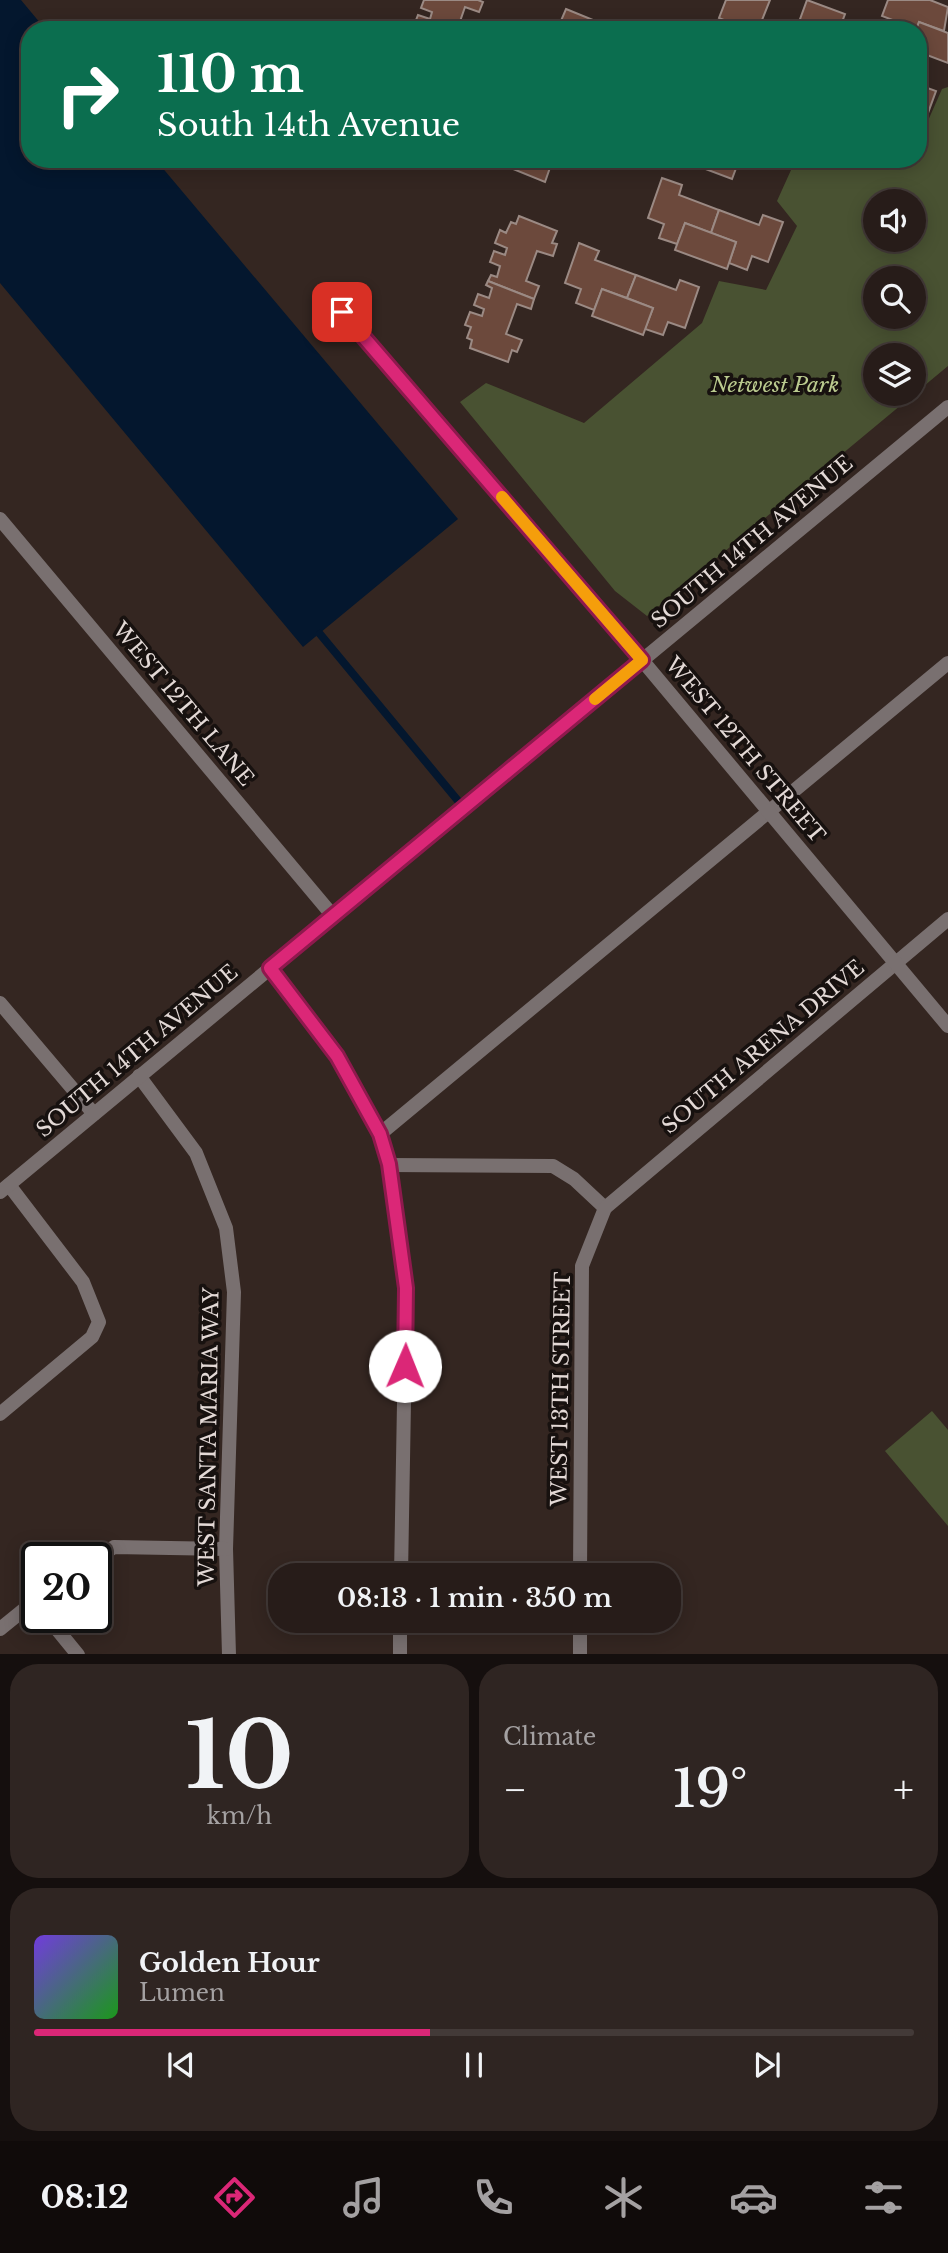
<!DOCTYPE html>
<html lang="en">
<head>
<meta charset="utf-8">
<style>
	body { margin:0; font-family:"Libre Baskerville",serif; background:#2f2522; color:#f1f3f6; height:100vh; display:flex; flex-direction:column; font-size:26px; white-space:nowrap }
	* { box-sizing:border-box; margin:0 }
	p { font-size:23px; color:#a4a1a2 }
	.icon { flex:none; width:38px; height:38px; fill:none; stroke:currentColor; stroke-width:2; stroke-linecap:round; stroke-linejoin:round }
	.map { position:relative; height:1654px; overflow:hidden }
	.details { display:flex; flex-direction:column; gap:10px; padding:10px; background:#150f0e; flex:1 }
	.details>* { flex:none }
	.guide { position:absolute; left:21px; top:21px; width:906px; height:147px; border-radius:28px; box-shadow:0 4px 18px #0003,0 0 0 2px #433a38; background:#0b6e4f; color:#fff; overflow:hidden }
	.tools { position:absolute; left:863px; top:189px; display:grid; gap:14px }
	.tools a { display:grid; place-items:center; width:63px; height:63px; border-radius:50%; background:#271c19; box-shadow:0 4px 18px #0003,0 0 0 2px #433a38; font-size:35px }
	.speed { position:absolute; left:21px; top:1542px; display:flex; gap:14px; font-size:35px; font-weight:700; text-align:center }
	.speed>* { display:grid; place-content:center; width:91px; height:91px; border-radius:50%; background:#271c19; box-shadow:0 4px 18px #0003,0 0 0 2px #433a38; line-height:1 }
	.speed .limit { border:4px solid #111; border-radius:10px; background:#fff; color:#111 }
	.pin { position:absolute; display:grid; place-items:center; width:60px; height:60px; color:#fff; margin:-30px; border-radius:14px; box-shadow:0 4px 10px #0006 }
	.me { position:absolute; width:77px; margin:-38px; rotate:1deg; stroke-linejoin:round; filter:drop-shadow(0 0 5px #0008) }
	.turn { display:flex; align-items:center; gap:24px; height:147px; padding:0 21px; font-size:32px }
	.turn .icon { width:91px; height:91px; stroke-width:2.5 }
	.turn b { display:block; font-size:49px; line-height:60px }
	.big { font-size:52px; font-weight:600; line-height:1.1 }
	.details .card { flex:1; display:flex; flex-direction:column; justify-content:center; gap:10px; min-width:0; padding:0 24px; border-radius:28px; background:#2f2522 }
	.details .dial { align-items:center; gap:0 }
	.dial b { font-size:91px; line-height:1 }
	.song { display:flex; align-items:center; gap:21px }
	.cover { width:84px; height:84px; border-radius:10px; background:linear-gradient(135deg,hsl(260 70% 55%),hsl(120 70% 35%)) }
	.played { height:7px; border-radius:4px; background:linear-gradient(90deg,#db2777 45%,#433a38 45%) }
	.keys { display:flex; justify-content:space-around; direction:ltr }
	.heat { display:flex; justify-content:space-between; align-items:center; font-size:38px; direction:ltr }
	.details .tiles { flex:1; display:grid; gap:10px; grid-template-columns:1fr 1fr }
	.card:last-child { grid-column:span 2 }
	.trip { position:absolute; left:268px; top:1563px; width:413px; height:70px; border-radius:28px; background:#271c19; box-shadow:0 4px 18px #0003,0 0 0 2px #433a38; font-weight:600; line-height:70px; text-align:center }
	.menu { display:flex; height:112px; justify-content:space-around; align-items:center; background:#100b0a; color:#a4a1a2 }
	.menu .icon { width:49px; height:49px }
	.menu .current { color:#db2777 }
	.menu b { font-size:32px; color:#f1f3f6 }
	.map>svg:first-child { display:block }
	.green { fill:#495232; fill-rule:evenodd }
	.water { fill:#04172e }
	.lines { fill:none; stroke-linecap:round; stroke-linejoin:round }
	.stream { stroke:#04172e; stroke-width:8 }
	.building { fill:#6c493c; stroke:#9b8a84; stroke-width:2 }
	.service { stroke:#797070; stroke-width:14 }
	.minor { stroke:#797070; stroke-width:14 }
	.tertiary { stroke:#797070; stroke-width:14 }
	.route-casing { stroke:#8e194d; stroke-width:18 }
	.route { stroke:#db2777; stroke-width:12 }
	.slow { stroke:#f59e0b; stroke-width:12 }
	.labels { text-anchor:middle; stroke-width:7; stroke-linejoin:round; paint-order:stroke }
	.park-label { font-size:21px; font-style:italic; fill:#bbcb8f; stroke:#17110f }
	.street-label { font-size:21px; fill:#e3d9d6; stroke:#17110f }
</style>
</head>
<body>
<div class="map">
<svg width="948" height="1655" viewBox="0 0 948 1655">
	<rect width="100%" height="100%" fill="#342621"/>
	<g class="green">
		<path d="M948,87V366L647,616L615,591L460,402L486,383L584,423L702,323L719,281L766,290L797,226L777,201L796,159H919V141L942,89ZM875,201H914V240H875ZM875,278H914V317H875ZM875,355H914V394H875Z"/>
		<polygon points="932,1411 948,1430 948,1526 885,1451"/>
	</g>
	<polygon class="water" points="0,0 21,0 46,30 30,30 30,159 155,159 458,519 303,647 0,283"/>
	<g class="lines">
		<polyline class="stream" points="320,634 464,808"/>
	</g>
	<g class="building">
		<polygon points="424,0 478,0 483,2 479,12 465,7 457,30 418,30 413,28 418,15 430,19 432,12 421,8"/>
		<polygon points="726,0 770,0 758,30 747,30 719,18"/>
		<polygon points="807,0 845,14 839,30 819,30 799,22"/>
		<polygon points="888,0 930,0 948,7 944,31 919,22 916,30 895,30 898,22 882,16"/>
		<polygon points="566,9 603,24 601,30 557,30"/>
		<polygon points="919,22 948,33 948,63 919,52 919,30 916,30"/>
		<polygon points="919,85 936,91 921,132 919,131"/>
		<polygon points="511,159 553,159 545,182 508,167"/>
		<polygon points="694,159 755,159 752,168 738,163 732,179 692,164"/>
		<polygon points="662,178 682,185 679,195 719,210 711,233 685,223 677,244 659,238 664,224 648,218"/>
		<polygon points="719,210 759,225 763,215 783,222 768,262 752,256 747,270 729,263 736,242 711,233"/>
		<polygon points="519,216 557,231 552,243 557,244 553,256 537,251 526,281 539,286 534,299 488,281 491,275 497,277 500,266 490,262 494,251 505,255 507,248 495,243 500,230 506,233 511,222 516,224"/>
		<polygon points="685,223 736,242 727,269 675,250"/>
		<polygon points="579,243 599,251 595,260 636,275 627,298 602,289 594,310 576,303 581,289 565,283"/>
		<polygon points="636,275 676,290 680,280 699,287 685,328 668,322 663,335 645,329 653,308 627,298"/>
		<polygon points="488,281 534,299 531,309 517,304 506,334 522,340 517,352 512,350 508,362 470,348 472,340 467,338 471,327 465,325 470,312 482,316 484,309 474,305 478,294 489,298 492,288 486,285"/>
		<polygon points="602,289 653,308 643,335 592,316"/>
	</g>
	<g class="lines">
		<g class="service">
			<polyline points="270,968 337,1056 380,1134 389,1165 406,1288 401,1575"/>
			<polyline points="380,1134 948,663"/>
			<polyline points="389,1165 553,1166 574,1179 605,1208"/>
			<polyline points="0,1414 92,1337 99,1322 83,1282 9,1185"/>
			<polyline points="47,1617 78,1655"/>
			<polyline points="400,1655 400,1620"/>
		</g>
		<g class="minor">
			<polyline points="342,312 642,660"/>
			<polyline points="0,519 333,916"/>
			<polyline points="0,1003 94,1114"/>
			<polyline points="139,1076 196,1153 226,1228 234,1292 226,1549 229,1655"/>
			<polyline points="96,1559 114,1547 226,1549"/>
			<polyline points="580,1575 582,1266 605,1208 948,919"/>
			<polyline points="0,1629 37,1599"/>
			<polyline points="580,1655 580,1620"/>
		</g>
		<g class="tertiary">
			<polyline points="642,660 948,1026"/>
			<polyline points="0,1192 948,407"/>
		</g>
	</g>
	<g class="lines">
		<defs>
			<polyline id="route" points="342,312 642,660 270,968 337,1056 380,1134 389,1164 406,1288 405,1366"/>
		</defs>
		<use href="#route" class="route-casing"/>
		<use href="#route" class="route"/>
		<polyline class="slow" points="502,497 642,660 595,699"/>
	</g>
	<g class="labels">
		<g class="park-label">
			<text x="775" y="392">Netwest Park</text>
		</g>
		<g class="street-label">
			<text transform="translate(752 542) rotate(-40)" y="7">SOUTH 14TH AVENUE</text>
			<text transform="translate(183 704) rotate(50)" y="7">WEST 12TH LANE</text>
			<text transform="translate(745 750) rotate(50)" y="7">WEST 12TH STREET</text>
			<text transform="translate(763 1047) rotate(-40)" y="7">SOUTH ARENA DRIVE</text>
			<text transform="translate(137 1051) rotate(-40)" y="7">SOUTH 14TH AVENUE</text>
			<text transform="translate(561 1389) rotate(-89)" y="7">WEST 13TH STREET</text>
			<text transform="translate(209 1437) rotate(-89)" y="7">WEST SANTA MARIA WAY</text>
		</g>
	</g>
</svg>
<div class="tools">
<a><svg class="icon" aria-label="sound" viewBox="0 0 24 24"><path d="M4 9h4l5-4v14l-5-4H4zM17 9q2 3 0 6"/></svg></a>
<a><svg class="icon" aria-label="search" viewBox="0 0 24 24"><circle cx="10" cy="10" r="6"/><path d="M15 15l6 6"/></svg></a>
<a><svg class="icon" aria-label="layers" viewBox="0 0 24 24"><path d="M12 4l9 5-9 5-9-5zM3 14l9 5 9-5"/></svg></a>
</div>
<div class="speed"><div class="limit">20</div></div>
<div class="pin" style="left:342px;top:312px;background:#d93025"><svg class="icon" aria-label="arrive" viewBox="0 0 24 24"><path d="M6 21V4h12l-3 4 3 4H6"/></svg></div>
<svg class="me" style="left:405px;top:1366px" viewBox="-20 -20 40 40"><circle r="19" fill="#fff"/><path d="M0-13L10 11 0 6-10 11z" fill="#db2777"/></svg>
<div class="trip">08:13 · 1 min · 350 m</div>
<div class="guide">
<div class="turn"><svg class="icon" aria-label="right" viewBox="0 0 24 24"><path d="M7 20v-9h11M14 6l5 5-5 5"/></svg><div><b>110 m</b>South 14th Avenue</div></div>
</div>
</div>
<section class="details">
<div class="tiles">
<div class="card dial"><b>10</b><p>km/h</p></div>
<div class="card"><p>Climate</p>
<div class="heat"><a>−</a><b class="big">19°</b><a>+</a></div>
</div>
<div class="card">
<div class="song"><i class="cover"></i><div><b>Golden Hour</b><p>Lumen</p></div></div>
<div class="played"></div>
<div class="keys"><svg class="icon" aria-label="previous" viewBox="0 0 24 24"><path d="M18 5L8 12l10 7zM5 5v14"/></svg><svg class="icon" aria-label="pause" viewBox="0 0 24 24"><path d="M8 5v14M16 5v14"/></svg><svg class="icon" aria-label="next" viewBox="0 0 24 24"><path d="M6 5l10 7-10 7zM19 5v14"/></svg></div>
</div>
</div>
</section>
<nav class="menu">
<b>08:12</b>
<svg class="icon current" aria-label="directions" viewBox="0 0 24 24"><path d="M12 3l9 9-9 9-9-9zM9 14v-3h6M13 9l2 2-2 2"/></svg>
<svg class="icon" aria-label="music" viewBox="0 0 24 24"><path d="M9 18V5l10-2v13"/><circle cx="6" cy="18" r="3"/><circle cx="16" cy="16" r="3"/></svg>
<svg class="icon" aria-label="phone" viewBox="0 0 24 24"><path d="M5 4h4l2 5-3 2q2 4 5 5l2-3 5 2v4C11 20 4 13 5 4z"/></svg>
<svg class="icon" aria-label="climate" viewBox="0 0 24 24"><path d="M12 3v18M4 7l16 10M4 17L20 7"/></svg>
<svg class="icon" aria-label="car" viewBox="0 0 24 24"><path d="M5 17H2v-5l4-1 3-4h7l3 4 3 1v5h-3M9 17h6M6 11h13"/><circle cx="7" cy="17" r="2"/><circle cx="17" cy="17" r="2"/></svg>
<svg class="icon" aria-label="filters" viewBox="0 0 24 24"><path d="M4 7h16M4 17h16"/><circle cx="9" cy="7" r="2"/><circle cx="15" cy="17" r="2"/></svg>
</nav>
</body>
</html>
